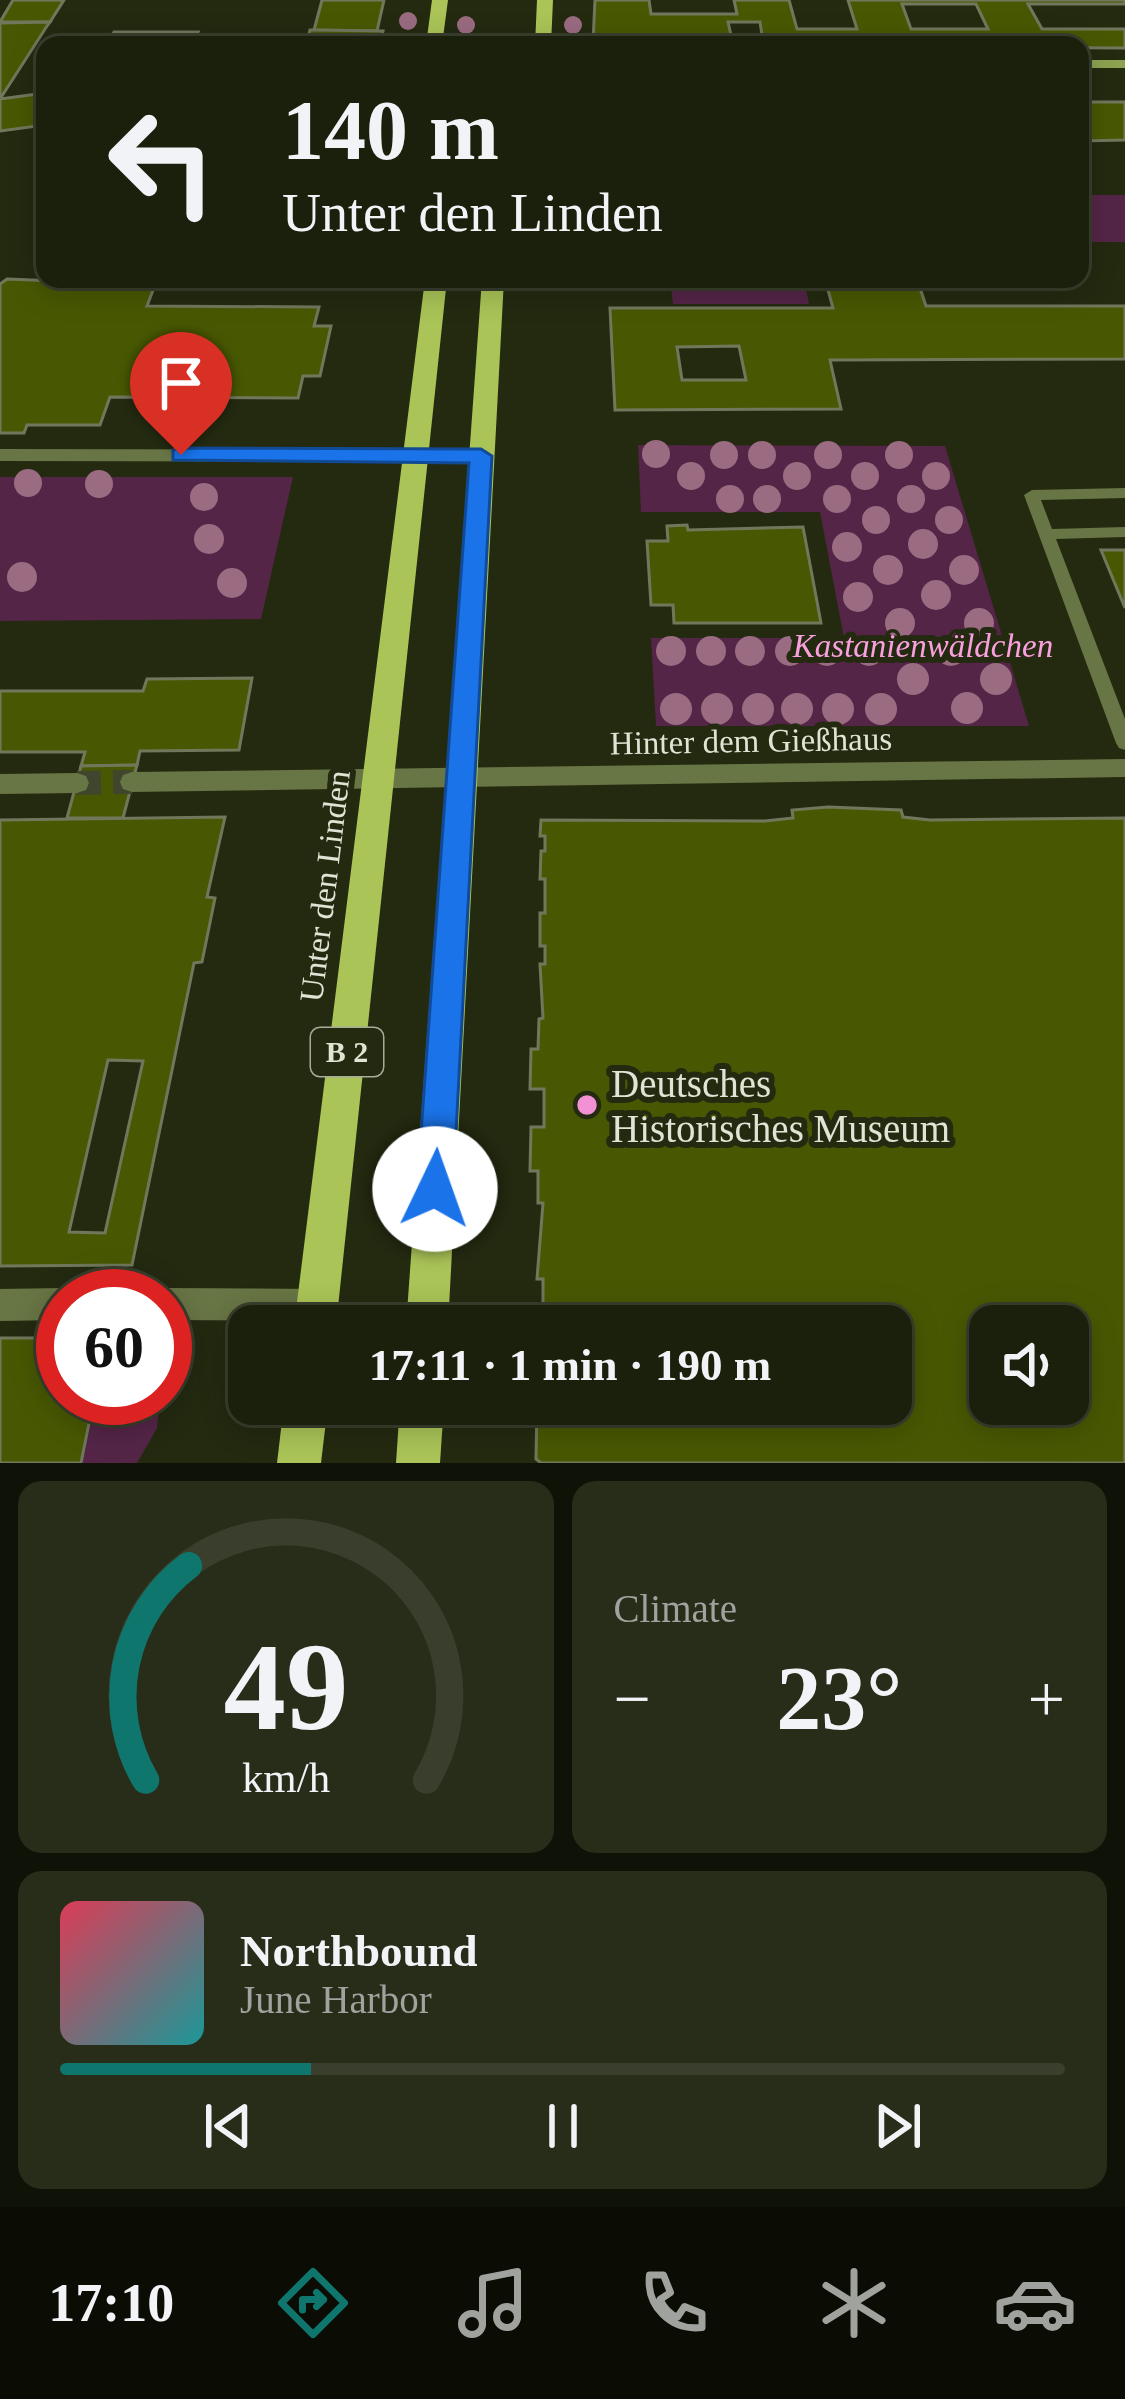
<!DOCTYPE html>
<html lang="en">
<head>
<meta charset="utf-8">
<style>
	body { margin:0; font-family:Georgia,serif; background:#282d1a; color:#f1f3f6; height:100vh; display:flex; flex-direction:column; font-size:45px; white-space:nowrap }
	* { box-sizing:border-box; margin:0 }
	p { font-size:39px; color:#a0a39d }
	.icon { flex:none; width:66px; height:66px; fill:none; stroke:currentColor; stroke-width:2; stroke-linecap:round; stroke-linejoin:round }
	.map { position:relative; height:1463px; overflow:hidden }
	.side { display:flex; flex-direction:column; gap:18px; padding:18px; background:#0f1207; flex:1 }
	.side>* { flex:none }
	.top-card { position:absolute; left:36px; top:36px; width:1053px; height:252px; border-radius:24px; box-shadow:0 6px 30px #0003,0 0 0 3px #393e2d; background:#1b200c; color:#f1f3f6; overflow:hidden }
	.buttons { position:absolute; left:969px; top:1305px; display:grid; gap:24px }
	.buttons a { display:grid; place-items:center; width:120px; height:120px; border-radius:24px; background:#1b200c; box-shadow:0 6px 30px #0003,0 0 0 3px #393e2d; font-size:60px }
	.speed { position:absolute; left:36px; top:1269px; display:flex; gap:24px; font-size:60px; font-weight:700; text-align:center }
	.speed>* { display:grid; place-content:center; width:156px; height:156px; border-radius:50%; background:#1b200c; box-shadow:0 6px 30px #0003,0 0 0 3px #393e2d; line-height:1 }
	.speed .limit { border:18px solid #d22; background:#fff; color:#111 }
	.pin { position:absolute; display:grid; place-items:center; width:102px; height:102px; color:#fff; margin:-123px -51px; border-radius:50% 50% 50% 0; rotate:-45deg; box-shadow:0 0 12px #0007 }
	.pin .icon { rotate:45deg }
	.me { position:absolute; width:132px; margin:-66px; rotate:3deg; stroke-linejoin:round; filter:drop-shadow(0 0 9px #0008) }
	.turn { display:flex; align-items:center; gap:42px; height:252px; padding:0 48px; font-size:54px }
	.turn .icon { width:156px; height:156px; stroke-width:2.5 }
	.turn b { display:block; font-size:84px; line-height:102px }
	.big { font-size:90px; font-weight:600; line-height:1.1 }
	.side .card { flex:1; display:flex; flex-direction:column; justify-content:center; gap:18px; min-width:0; padding:0 42px; border-radius:24px; background:#282d1a }
	.side .dial { align-items:center; gap:0 }
	.dial svg { height:312px; overflow:visible; fill:none; stroke:#393e2d; stroke-width:7; stroke-linecap:round; text-anchor:middle }
	.dial text { fill:#f1f3f6; stroke:none }
	.song { display:flex; align-items:center; gap:36px }
	.cover { width:144px; height:144px; border-radius:18px; background:linear-gradient(135deg,hsl(350 70% 55%),hsl(180 70% 35%)) }
	.played { height:12px; border-radius:6px; background:linear-gradient(90deg,#0f766e 25%,#393e2d 25%) }
	.keys { display:flex; justify-content:space-around; direction:ltr }
	.heat { display:flex; justify-content:space-between; align-items:center; font-size:66px; direction:ltr }
	.side .tiles { flex:1; display:grid; gap:18px; grid-template-columns:1fr 1fr }
	.card:last-child { grid-column:span 2 }
	.trip { position:absolute; left:228px; top:1305px; width:684px; height:120px; border-radius:24px; background:#1b200c; box-shadow:0 6px 30px #0003,0 0 0 3px #393e2d; font-weight:600; line-height:120px; text-align:center }
	.tab-bar { display:flex; height:192px; justify-content:space-around; align-items:center; background:#0b0d05; color:#a0a39d }
	.tab-bar .icon { width:84px; height:84px }
	.tab-bar .current { color:#0f766e }
	.tab-bar b { font-size:54px; color:#f1f3f6 }
	.map>svg:first-child { display:block }
	.green { fill:#542547 }
	.building { fill:#485802; stroke:#70785c; stroke-width:3; fill-rule:evenodd }
	.lines { fill:none; stroke-linecap:round; stroke-linejoin:round }
	.street-tunnel { stroke:#40462d; stroke-width:24; stroke-dasharray:24 12; stroke-linecap:butt }
	.lane { fill:#687544; fill-rule:evenodd }
	.street { fill:#687544; fill-rule:evenodd }
	.secondary { fill:#8da250; fill-rule:evenodd }
	.primary { fill:#aac457; fill-rule:evenodd }
	.tree { fill:#9a6b81 }
	.route { fill:#1a73e8; stroke:#114b97; stroke-width:3 }
	.poi-dot { fill:#f391d5; stroke:#242a10; stroke-width:4.5 }
	.labels { text-anchor:middle; stroke-width:12; stroke-linejoin:round; paint-order:stroke }
	.shield { fill:#242a10; stroke:#a7ac99; stroke-width:3 }
	.shield-label { font-size:30px; font-weight:bold; fill:#dfe4d4 }
	.park-label { font-size:33px; font-style:italic; fill:#fba0de; stroke:#242a10 }
	.street-label { font-size:33px; fill:#dfe4d4; stroke:#242a10 }
	.near-poi-label { font-size:39px; fill:#dfe4d4; stroke:#242a10; text-anchor:start }
</style>
</head>
<body>
<div class="map">
<svg width="1125" height="1463" viewBox="0 0 1125 1463">
	<rect width="100%" height="100%" fill="#242a10"/>
	<g class="green">
		<rect x="1080" y="195" width="45" height="47"/>
		<polygon points="670,279 804,279 809,304 673,304"/>
		<polygon points="638,445 945,446 1029,726 656,726 651,638 844,638 820,512 641,512"/>
		<polygon points="0,477 293,477 261,619 0,621"/>
		<polygon points="94,1398 160,1398 157,1428 137,1463 81,1463"/>
	</g>
	<g class="building">
		<polygon points="13,0 64,0 50,22 0,22"/>
		<polygon points="322,0 384,0 377,31 314,30"/>
		<path d="M595,0H649L651,14H737L734,0H789L797,29H857L848,0H1125V4H1028L1042,29H1125V48L601,45L593,42ZM902,4H976L988,29H911ZM728,22H760L762,35H731Z"/>
		<polygon points="50,22 47,26 0,99 0,23"/>
		<polygon points="310,30 314,30 383,31 379,45 306,45"/>
		<polygon points="114,32 198,32 192,45 107,45"/>
		<polygon points="45,93 45,125 0,131 0,99"/>
		<polygon points="1080,102 1125,102 1125,140 1080,141"/>
		<polygon points="7,279 155,285 147,306 319,307 314,326 331,326 320,376 303,376 298,398 110,397 100,425 27,425 24,433 0,433 0,284"/>
		<path d="M825,279H917L926,306H1125V359L830,360L841,409L615,410L610,308H833ZM739,346L746,380H682L677,347Z"/>
		<polygon points="687,525 688,530 803,527 821,623 674,623 673,605 651,605 647,541 668,541 667,526"/>
		<polygon points="1101,550 1125,550 1125,608"/>
		<polygon points="252,678 239,750 140,751 137,765 81,766 85,752 0,752 0,691 143,691 147,679"/>
		<polygon points="137,765 123,818 67,818 81,766"/>
		<path d="M828,807L901,810L903,817L930,820L1125,818V1463H541L536,1459L537,1404H891V1326H537L538,1307H543V1279H537L543,1203H538V1171H530L531,1127H544V1089H530L531,1049H538L539,1019L543,1018L540,964H545V946H540V913H545V879H540L541,851H545V836H540L541,820L765,821L793,818L792,810ZM990,1326H1068V1404H990Z"/>
		<path d="M225,817L207,897L215,898L202,962L194,963L132,1265L0,1266V820ZM108,1060L143,1061L105,1233L69,1232Z"/>
		<polygon points="0,1338 63,1338 63,1398 94,1398 81,1463 0,1463"/>
	</g>
	<g class="lines">
		<polyline class="street-tunnel" points="77,783 132,782"/>
		<polygon class="lane" points="1125,488 1125,498 1041,500 1052,529 1125,527 1125,537 1056,539 1125,719 1125,750 1119,748 1116,743 1024,495 1032,490"/>
		<g class="street">
			<polygon points="0,449 481,450 491,456 481,462 0,461"/>
			<polygon points="1125,759 1125,777 132,792 123,789 120,782 123,775 132,772"/>
			<polygon points="77,773 86,776 89,783 86,790 77,793 0,794 0,774"/>
			<polygon points="63,1288 76,1296 63,1296 63,1320 0,1321 0,1289"/>
			<polygon points="165,1288 317,1289 329,1293 333,1305 329,1317 317,1321 165,1320 165,1296 152,1296"/>
		</g>
		<rect class="secondary" x="1080" y="60" width="45" height="8"/>
		<g class="primary">
			<polygon points="432,0 448,0 442,45 426,45"/>
			<polygon points="537,0 553,0 551,45 535,45"/>
			<polygon points="425,279 447,279 336,1326 294,1326"/>
			<polygon points="482,279 504,279 448,1326 406,1326"/>
			<polygon points="284,1404 328,1404 321,1463 277,1463"/>
			<polygon points="400,1404 444,1404 440,1463 396,1463"/>
		</g>
	</g>
	<g class="tree">
		<circle cx="408" cy="21" r="9"/>
		<circle cx="466" cy="25" r="9"/>
		<circle cx="573" cy="25" r="9"/>
		<circle cx="656" cy="454" r="14"/>
		<circle cx="724" cy="455" r="14"/>
		<circle cx="762" cy="455" r="14"/>
		<circle cx="828" cy="455" r="14"/>
		<circle cx="899" cy="455" r="14"/>
		<circle cx="691" cy="476" r="14"/>
		<circle cx="797" cy="476" r="14"/>
		<circle cx="865" cy="476" r="14"/>
		<circle cx="936" cy="476" r="14"/>
		<circle cx="28" cy="483" r="14"/>
		<circle cx="99" cy="484" r="14"/>
		<circle cx="204" cy="497" r="14"/>
		<circle cx="730" cy="499" r="14"/>
		<circle cx="767" cy="499" r="14"/>
		<circle cx="837" cy="499" r="14"/>
		<circle cx="911" cy="499" r="14"/>
		<circle cx="876" cy="520" r="14"/>
		<circle cx="949" cy="520" r="14"/>
		<circle cx="209" cy="539" r="15"/>
		<circle cx="923" cy="544" r="15"/>
		<circle cx="847" cy="547" r="15"/>
		<circle cx="888" cy="570" r="15"/>
		<circle cx="964" cy="570" r="15"/>
		<circle cx="22" cy="577" r="15"/>
		<circle cx="232" cy="583" r="15"/>
		<circle cx="936" cy="595" r="15"/>
		<circle cx="858" cy="597" r="15"/>
		<circle cx="900" cy="623" r="15"/>
		<circle cx="979" cy="623" r="15"/>
		<circle cx="671" cy="651" r="15"/>
		<circle cx="711" cy="651" r="15"/>
		<circle cx="750" cy="651" r="15"/>
		<circle cx="790" cy="651" r="15"/>
		<circle cx="827" cy="651" r="15"/>
		<circle cx="869" cy="651" r="15"/>
		<circle cx="951" cy="651" r="15"/>
		<circle cx="913" cy="679" r="16"/>
		<circle cx="996" cy="679" r="16"/>
		<circle cx="967" cy="708" r="16"/>
		<circle cx="676" cy="709" r="16"/>
		<circle cx="717" cy="709" r="16"/>
		<circle cx="758" cy="709" r="16"/>
		<circle cx="797" cy="709" r="16"/>
		<circle cx="838" cy="709" r="16"/>
		<circle cx="881" cy="709" r="16"/>
	</g>
	<polygon class="route" points="181,448 481,449 492,456 453,1189 447,1201 435,1206 423,1201 417,1189 469,463 173,460 173,450"/>
	<circle class="poi-dot" cx="587" cy="1105" r="12"/>
	<g class="labels">
		<rect class="shield" x="311" y="1028" width="72" height="48" rx="9"/>
		<g class="shield-label">
			<text x="347" y="1062">B 2</text>
		</g>
		<g class="park-label">
			<text x="923" y="657">Kastanienwäldchen</text>
		</g>
		<g class="street-label">
			<text transform="translate(751 740) rotate(-1)" y="12">Hinter dem Gießhaus</text>
			<text transform="translate(324 886) rotate(-83)" y="12">Unter den Linden</text>
		</g>
		<g class="near-poi-label">
			<text x="611" y="1097">Deutsches<tspan x="611" dy="45">Historisches Museum</tspan></text>
		</g>
	</g>
</svg>
<div class="buttons">
<a><svg class="icon" aria-label="sound" viewBox="0 0 24 24"><path d="M4 9h4l5-4v14l-5-4H4zM17 9q2 3 0 6"/></svg></a>
</div>
<div class="speed"><div class="limit">60</div></div>
<div class="pin" style="left:181px;top:455px;background:#d93025"><svg class="icon" aria-label="arrive" viewBox="0 0 24 24"><path d="M6 21V4h12l-3 4 3 4H6"/></svg></div>
<svg class="me" style="left:435px;top:1189px" viewBox="-20 -20 40 40"><circle r="19" fill="#fff"/><path d="M0-13L10 11 0 6-10 11z" fill="#1a73e8"/></svg>
<div class="trip">17:11 · 1 min · 190 m</div>
<div class="top-card">
<div class="turn"><svg class="icon" aria-label="left" viewBox="0 0 24 24"><path d="M17 20v-9H6M10 6l-5 5 5 5"/></svg><div><b>140 m</b>Unter den Linden</div></div>
</div>
</div>
<section class="side">
<div class="tiles">
<div class="card dial"><svg viewBox="0 0 100 80">
<path d="M14 69A42 42 0 1 1 86 69"/>
<path d="M14 69A42 42 0 0 1 25 14" stroke="#0f766e"/>
<text x="50" y="56" font-size="32" font-weight="700">49</text>
<text x="50" y="72" font-size="11">km/h</text>
</svg></div>
<div class="card"><p>Climate</p>
<div class="heat"><a>−</a><b class="big">23°</b><a>+</a></div>
</div>
<div class="card">
<div class="song"><i class="cover"></i><div><b>Northbound</b><p>June Harbor</p></div></div>
<div class="played"></div>
<div class="keys"><svg class="icon" aria-label="previous" viewBox="0 0 24 24"><path d="M18 5L8 12l10 7zM5 5v14"/></svg><svg class="icon" aria-label="pause" viewBox="0 0 24 24"><path d="M8 5v14M16 5v14"/></svg><svg class="icon" aria-label="next" viewBox="0 0 24 24"><path d="M6 5l10 7-10 7zM19 5v14"/></svg></div>
</div>
</div>
</section>
<nav class="tab-bar">
<b>17:10</b>
<svg class="icon current" aria-label="directions" viewBox="0 0 24 24"><path d="M12 3l9 9-9 9-9-9zM9 14v-3h6M13 9l2 2-2 2"/></svg>
<svg class="icon" aria-label="music" viewBox="0 0 24 24"><path d="M9 18V5l10-2v13"/><circle cx="6" cy="18" r="3"/><circle cx="16" cy="16" r="3"/></svg>
<svg class="icon" aria-label="phone" viewBox="0 0 24 24"><path d="M5 4h4l2 5-3 2q2 4 5 5l2-3 5 2v4C11 20 4 13 5 4z"/></svg>
<svg class="icon" aria-label="climate" viewBox="0 0 24 24"><path d="M12 3v18M4 7l16 10M4 17L20 7"/></svg>
<svg class="icon" aria-label="car" viewBox="0 0 24 24"><path d="M5 17H2v-5l4-1 3-4h7l3 4 3 1v5h-3M9 17h6M6 11h13"/><circle cx="7" cy="17" r="2"/><circle cx="17" cy="17" r="2"/></svg>
</nav>
</body>
</html>
